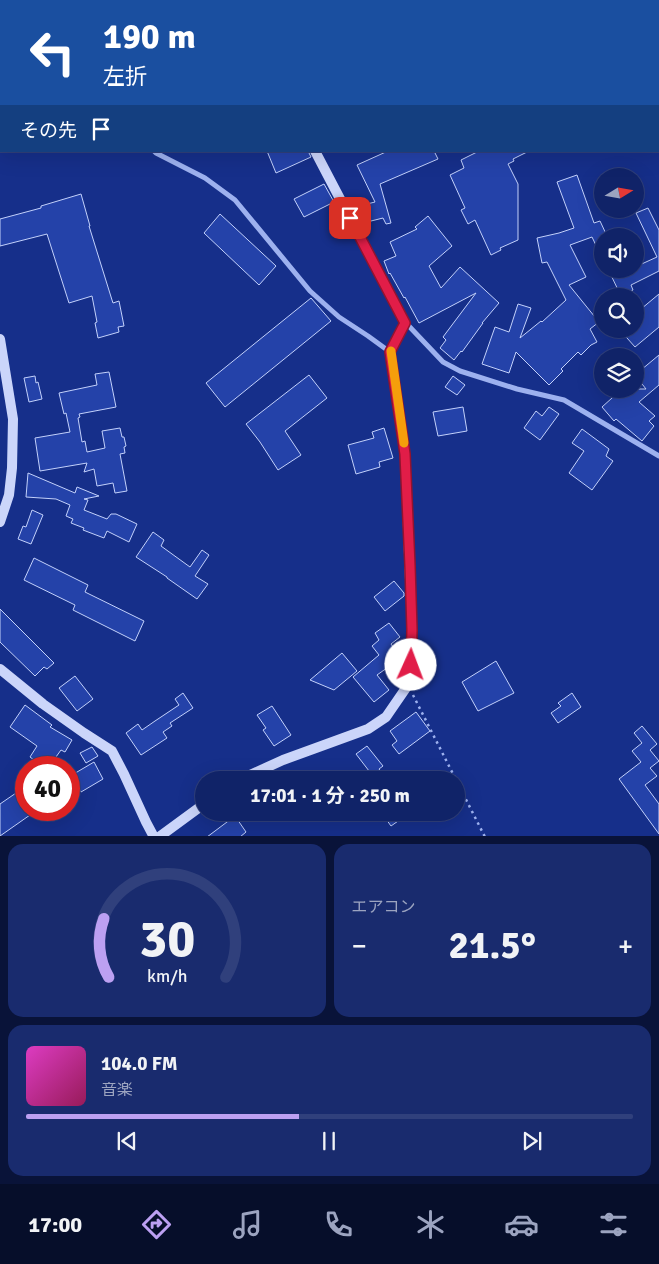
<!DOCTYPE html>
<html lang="ja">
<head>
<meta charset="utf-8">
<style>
	body { margin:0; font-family:Signika,"Noto Sans JP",sans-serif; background:#192b6e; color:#f1f3f6; height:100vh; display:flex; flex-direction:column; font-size:19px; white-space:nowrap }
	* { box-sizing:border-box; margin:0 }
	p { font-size:16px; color:#9ca4c0 }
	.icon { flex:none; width:28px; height:28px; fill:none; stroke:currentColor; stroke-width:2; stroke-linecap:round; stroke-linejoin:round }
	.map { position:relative; height:836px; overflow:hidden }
	.details { display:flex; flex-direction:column; gap:8px; padding:8px; background:#091339; flex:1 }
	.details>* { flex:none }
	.top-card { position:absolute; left:0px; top:0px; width:660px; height:152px; box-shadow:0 5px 20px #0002,0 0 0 1px #30407c; background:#1a4fa0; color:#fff; overflow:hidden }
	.needle { width:32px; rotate:79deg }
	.tools { position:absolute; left:594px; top:168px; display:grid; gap:10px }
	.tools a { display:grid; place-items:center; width:50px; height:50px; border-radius:50%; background:#102368; box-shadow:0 5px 20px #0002,0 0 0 1px #30407c; font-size:25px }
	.speed { position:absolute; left:15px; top:756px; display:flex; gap:10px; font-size:25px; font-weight:700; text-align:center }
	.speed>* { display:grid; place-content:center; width:65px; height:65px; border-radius:50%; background:#102368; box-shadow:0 5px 20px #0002,0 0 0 1px #30407c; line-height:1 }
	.speed .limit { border:8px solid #d22; background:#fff; color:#111 }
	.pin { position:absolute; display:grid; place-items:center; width:42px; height:42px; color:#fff; margin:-21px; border-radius:10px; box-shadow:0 2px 8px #0006 }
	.me { position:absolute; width:55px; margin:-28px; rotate:2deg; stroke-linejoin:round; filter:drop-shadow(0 0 4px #0008) }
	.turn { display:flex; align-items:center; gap:18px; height:105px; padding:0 20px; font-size:22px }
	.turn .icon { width:65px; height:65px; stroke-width:2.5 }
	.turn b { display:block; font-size:35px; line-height:42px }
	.then { display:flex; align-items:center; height:48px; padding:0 20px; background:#0003; gap:10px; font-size:19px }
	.big { font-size:38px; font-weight:700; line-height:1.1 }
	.details .tile { flex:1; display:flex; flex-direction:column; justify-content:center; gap:8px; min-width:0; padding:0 18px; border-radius:15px; background:#192b6e }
	.details .dial { align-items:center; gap:0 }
	.dial svg { height:130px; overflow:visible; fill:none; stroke:#30407c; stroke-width:7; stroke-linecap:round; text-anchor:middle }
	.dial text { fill:#f1f3f6; stroke:none }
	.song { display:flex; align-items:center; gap:15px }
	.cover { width:60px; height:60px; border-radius:8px; background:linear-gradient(135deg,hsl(310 70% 55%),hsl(330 70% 35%)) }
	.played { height:5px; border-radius:2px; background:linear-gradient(90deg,#bca0f2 45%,#30407c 45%) }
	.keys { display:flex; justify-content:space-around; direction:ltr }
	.heat { display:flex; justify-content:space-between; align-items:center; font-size:28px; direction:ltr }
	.details .tiles { flex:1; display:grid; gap:8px; grid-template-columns:1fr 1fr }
	.tile:last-child { grid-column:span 2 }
	.trip { position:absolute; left:195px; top:771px; width:270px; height:50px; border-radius:25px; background:#102368; box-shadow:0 5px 20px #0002,0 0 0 1px #30407c; font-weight:700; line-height:50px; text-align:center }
	.tab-bar { display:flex; height:80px; justify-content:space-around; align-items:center; background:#060e2a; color:#9ca4c0 }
	.tab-bar .icon { width:35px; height:35px }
	.tab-bar .active { color:#bca0f2 }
	.tab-bar b { font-size:22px; color:#f1f3f6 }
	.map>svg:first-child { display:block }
	.building { fill:#2442a9; stroke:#c3d1fb }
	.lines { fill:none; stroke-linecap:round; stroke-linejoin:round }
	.path { stroke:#9db1ef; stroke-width:2.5; stroke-dasharray:2.5 4; stroke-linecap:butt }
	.street { stroke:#9db1ef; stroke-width:5 }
	.secondary { stroke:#cbd5fa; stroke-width:10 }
	.route-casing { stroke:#92132f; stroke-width:12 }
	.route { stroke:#e11d48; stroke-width:9 }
	.slow { stroke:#f59e0b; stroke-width:9 }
</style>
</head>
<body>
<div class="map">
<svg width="659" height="837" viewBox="0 0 659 837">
	<rect width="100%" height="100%" fill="#162f8a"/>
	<g class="building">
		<polygon points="267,151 308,151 311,157 276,173"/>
		<polygon points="388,151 434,151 438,159 380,184 391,223 386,224 383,218 367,222 363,205 375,202 357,165"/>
		<polygon points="479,151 529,151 513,159 514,161 508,164 518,184 518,240 500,248 501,250 491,255 475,220 468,224 461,210 465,208 450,175 464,168 461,160"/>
		<polygon points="577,175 594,223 600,221 607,236 602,236 602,258 592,237 570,245 586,277 569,285 599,322 590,329 597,342 591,345 581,355 578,352 561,369 563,371 549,385 516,352 509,373 482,364 495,327 509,332 518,304 531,308 520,338 541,321 542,322 566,300 547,262 542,263 537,238 559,233 574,228 557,182"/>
		<polygon points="324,184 334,202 304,217 294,199"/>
		<polygon points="81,194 90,226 89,226 112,300 113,303 119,301 124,326 118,327 119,332 98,338 95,323 97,322 92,296 69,303 47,234 0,246 0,219 41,208 41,206"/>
		<polygon points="648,208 659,230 659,271 631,285 633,290 621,296 608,269 623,269 625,272 635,269 635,267 657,257 636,213"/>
		<polygon points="220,214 276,266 259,285 204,233"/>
		<polygon points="428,216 452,246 429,266 441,288 460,267 499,303 482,323 483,323 462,352 461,351 454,360 440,348 446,340 443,337 476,293 419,323 405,297 404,298 390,273 389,274 384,261 396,256 390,242 417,229 415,227"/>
		<polygon points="659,294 659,327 635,347 619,329 635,329 635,314"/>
		<polygon points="311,298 331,321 225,407 206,383"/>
		<polygon points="659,355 659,385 639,402 655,416 649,421 654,426 642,441 616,419 614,421 602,407 622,389 646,389 635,375"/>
		<polygon points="109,372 116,407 79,414 80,417 78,418 82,442 85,441 87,452 105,448 102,431 120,428 122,437 124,437 126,446 124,447 125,453 120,454 127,491 115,493 113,483 97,486 94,469 84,472 87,463 40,471 35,438 70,432 66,413 64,414 59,393 97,385 95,374"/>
		<polygon points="309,375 327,398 285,431 301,455 278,470 260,442 246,424"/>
		<polygon points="35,376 36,383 38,382 42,399 29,402 24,378"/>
		<polygon points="453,376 465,385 457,395 445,387"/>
		<polygon points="463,407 467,431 438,436 433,412"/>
		<polygon points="549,407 559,414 540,440 524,428 536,411 542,416"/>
		<polygon points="384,428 393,458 379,462 380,467 356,474 348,445 374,438 372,432"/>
		<polygon points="582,429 609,449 606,456 613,461 592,490 569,473 584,451 572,443"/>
		<polygon points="28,473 75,493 77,487 99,496 84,499 88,500 84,510 107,519 111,514 116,514 137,524 129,542 107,531 104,538 83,530 84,528 71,523 73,519 66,516 70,505 56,499 26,497"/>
		<polygon points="32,510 43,515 31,544 18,539 23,526 26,527"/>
		<polygon points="153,532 164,540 161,546 190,567 202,550 209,555 195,576 208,584 197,599 167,578 167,577 136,557"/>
		<polygon points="34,558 88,585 85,592 144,621 135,641 73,610 75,605 24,580"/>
		<polygon points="394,581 404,593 404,596 385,611 374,597"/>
		<polygon points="0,609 54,663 47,669 44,667 35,676 0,642"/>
		<polygon points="389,623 400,637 391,644 401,658 377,675 389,690 374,702 353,677 379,655 372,646 379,640 375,633"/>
		<polygon points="342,653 357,671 334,690 310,680"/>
		<polygon points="496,661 514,693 478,711 462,682"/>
		<polygon points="75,676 93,699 77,711 59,688"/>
		<polygon points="183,693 193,708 170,723 172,726 163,732 167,738 141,755 126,733 138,724 142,730 155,721 179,705 175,699"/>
		<polygon points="572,693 581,707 558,723 551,713 561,706 558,703"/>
		<polygon points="25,705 52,725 50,727 72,740 65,752 61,750 48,768 45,768 30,757 37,746 10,727"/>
		<polygon points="272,706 291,735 274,746 263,730 266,728 257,715"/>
		<polygon points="416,712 430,731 399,754 392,745 397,741 390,731"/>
		<polygon points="642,726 657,744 650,750 659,761 650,768 657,776 645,785 659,804 659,834 619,779 641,762 632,751 642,743 634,733"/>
		<polygon points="367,746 383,766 379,769 387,780 376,780 356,754"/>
		<polygon points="92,747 98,756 86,763 80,753"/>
		<polygon points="94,762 103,779 81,792 72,775"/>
		<polygon points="16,793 26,810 30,815 0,836 0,804"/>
		<polygon points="381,812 411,812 391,826"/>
		<polygon points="235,816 246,832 240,837 207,837"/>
	</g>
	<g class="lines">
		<polyline class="path" points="413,695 485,837"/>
		<g class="street">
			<polyline points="55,0 56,1"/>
			<polyline points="154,151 156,153 205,178 235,200 310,291 339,317 368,336 390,352"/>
			<polyline points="406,323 443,362 460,371 517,389 564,400 659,456"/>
		</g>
		<g class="secondary">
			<polyline points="238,0 239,1"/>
			<polyline points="0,339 13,419 12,468 9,495 0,522"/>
			<polyline points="0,669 43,704 84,733 112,751 124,774 146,822 154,837"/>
			<polyline points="239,780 283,760 368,729 386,717 408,685 411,665 412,630 405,453 390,352 405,323 315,151"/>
			<polyline points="159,837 204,804"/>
		</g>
	</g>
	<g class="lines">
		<defs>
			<polyline id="route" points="350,218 405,323 390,352 405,454 410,566 412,630 411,665"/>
		</defs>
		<use href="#route" class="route-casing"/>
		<use href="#route" class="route"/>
		<polyline class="slow" points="391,351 404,443"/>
	</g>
</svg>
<div class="tools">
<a><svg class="needle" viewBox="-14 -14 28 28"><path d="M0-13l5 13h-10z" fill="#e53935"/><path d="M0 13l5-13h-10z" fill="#9ca4c0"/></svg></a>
<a><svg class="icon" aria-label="sound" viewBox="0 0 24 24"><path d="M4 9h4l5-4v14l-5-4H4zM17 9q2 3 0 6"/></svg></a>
<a><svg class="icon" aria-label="search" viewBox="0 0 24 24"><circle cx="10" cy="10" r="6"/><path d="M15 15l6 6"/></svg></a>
<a><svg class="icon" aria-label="layers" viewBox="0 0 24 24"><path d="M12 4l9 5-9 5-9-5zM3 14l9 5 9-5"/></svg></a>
</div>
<div class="speed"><div class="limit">40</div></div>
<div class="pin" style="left:350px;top:218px;background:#d93025"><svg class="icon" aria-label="arrive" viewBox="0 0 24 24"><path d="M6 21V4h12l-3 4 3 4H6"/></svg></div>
<svg class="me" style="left:411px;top:665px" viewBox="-20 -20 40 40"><circle r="19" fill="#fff"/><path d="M0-13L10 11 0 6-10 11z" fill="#e11d48"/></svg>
<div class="trip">17:01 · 1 分 · 250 m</div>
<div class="top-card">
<div class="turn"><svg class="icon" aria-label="left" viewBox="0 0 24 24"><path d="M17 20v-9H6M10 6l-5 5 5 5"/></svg><div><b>190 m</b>左折</div></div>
<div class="then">その先<svg class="icon" aria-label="arrive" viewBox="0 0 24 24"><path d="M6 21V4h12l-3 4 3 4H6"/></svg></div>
</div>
</div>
<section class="details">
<div class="tiles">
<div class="tile dial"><svg viewBox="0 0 100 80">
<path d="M14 69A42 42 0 1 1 86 69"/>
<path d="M14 69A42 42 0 0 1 11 33" stroke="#bca0f2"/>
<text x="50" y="56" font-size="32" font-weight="700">30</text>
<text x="50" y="72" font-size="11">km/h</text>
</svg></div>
<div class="tile"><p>エアコン</p>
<div class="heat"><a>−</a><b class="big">21.5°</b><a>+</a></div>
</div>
<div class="tile">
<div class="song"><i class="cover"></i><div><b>104.0 FM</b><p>音楽</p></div></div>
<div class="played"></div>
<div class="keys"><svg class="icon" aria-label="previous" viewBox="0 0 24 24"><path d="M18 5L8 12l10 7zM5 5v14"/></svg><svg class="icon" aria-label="pause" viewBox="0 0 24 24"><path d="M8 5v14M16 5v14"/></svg><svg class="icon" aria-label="next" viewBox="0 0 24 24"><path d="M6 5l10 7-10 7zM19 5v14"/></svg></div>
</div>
</div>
</section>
<nav class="tab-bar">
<b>17:00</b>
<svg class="icon active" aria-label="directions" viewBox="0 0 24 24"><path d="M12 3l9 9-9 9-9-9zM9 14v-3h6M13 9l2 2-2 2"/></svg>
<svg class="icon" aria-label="music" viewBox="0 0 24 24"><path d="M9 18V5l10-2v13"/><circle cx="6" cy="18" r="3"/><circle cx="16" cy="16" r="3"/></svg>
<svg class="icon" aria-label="phone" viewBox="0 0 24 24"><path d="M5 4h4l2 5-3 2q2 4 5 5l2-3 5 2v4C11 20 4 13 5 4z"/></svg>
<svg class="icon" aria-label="climate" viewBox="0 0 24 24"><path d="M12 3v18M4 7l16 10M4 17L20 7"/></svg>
<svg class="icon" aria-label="car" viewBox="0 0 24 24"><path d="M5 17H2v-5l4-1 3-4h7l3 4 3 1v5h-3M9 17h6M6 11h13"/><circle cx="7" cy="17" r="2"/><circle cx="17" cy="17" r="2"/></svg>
<svg class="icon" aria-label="filters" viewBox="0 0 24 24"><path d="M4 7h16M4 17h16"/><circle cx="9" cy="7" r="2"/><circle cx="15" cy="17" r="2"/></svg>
</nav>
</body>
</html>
